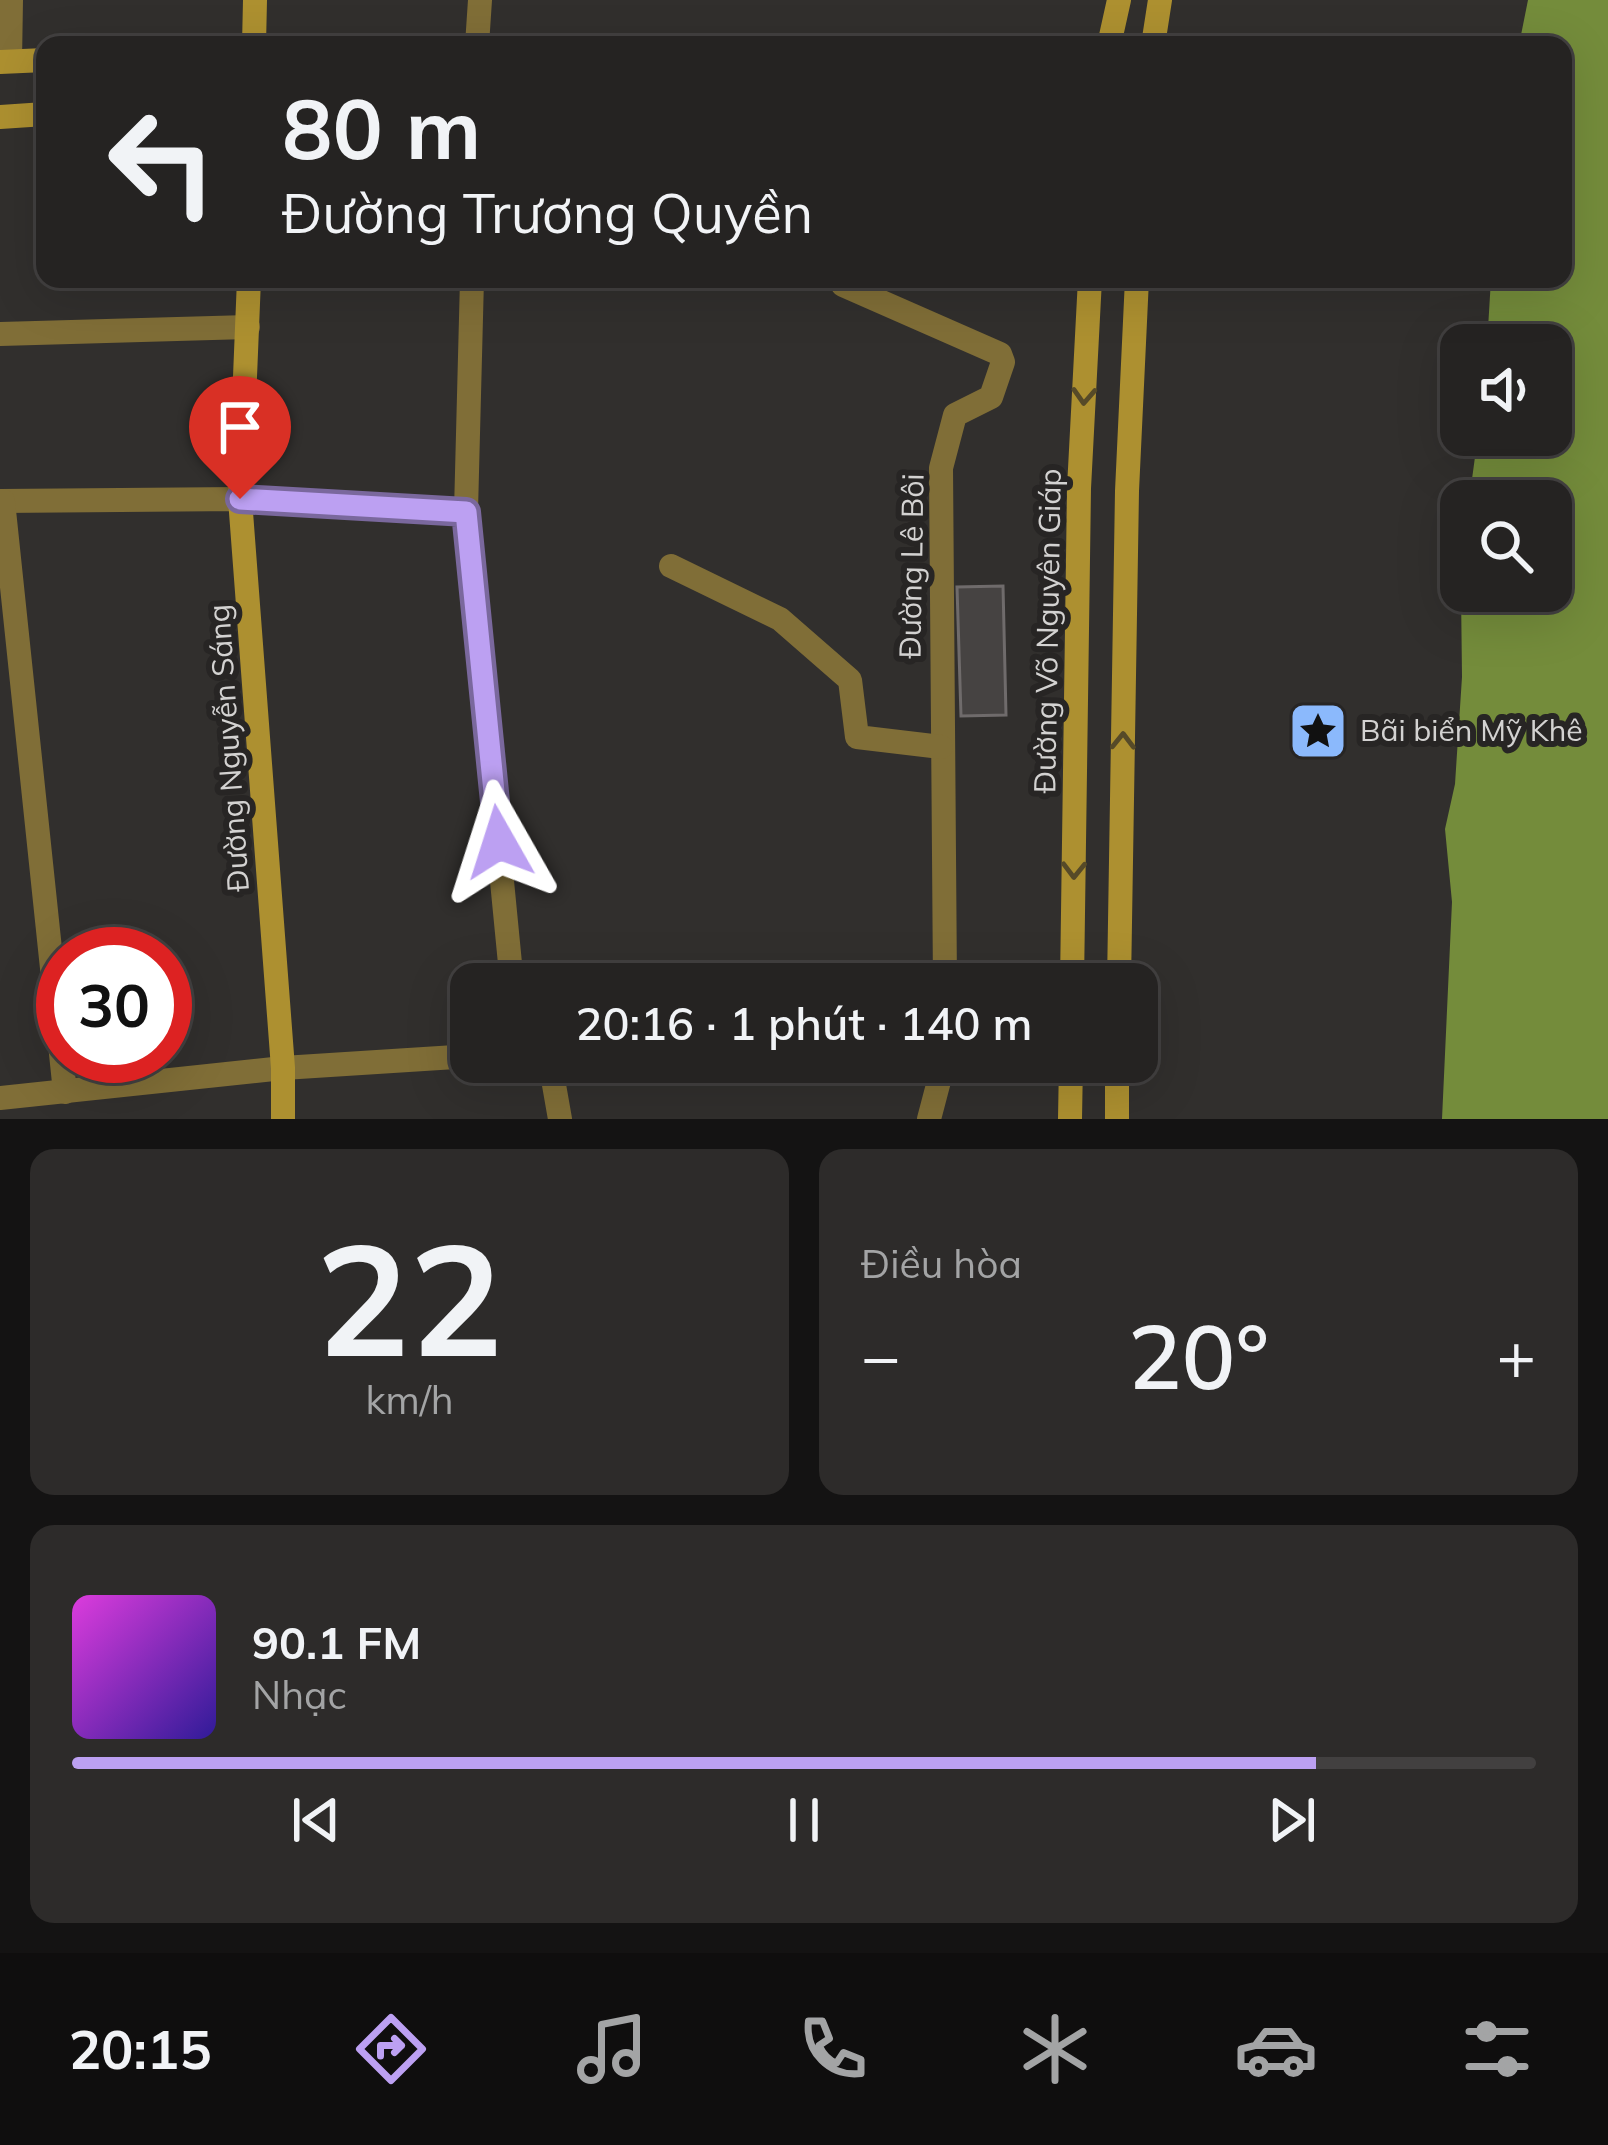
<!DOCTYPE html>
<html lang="vi">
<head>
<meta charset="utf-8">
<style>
	body { margin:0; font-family:Mulish,sans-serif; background:#2d2b2a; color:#f1f3f6; height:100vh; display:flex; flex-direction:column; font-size:45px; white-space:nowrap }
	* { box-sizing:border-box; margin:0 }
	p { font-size:39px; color:#a3a4a5 }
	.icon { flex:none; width:66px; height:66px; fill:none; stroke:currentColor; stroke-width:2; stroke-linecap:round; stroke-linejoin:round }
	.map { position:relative; height:1119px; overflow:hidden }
	.side { display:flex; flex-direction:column; gap:30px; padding:30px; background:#141313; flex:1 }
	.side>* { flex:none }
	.top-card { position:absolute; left:36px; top:36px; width:1536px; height:252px; border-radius:24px; box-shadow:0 12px 48px #0002,0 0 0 3px #424040; background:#252322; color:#f1f3f6; overflow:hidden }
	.tools { position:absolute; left:1440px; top:324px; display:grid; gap:24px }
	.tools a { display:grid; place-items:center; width:132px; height:132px; border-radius:24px; background:#252322; box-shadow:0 12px 48px #0002,0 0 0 3px #424040; font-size:60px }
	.speed { position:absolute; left:36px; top:927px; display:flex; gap:24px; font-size:60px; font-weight:700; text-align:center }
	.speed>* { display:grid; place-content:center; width:156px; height:156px; border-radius:50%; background:#252322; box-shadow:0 12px 48px #0002,0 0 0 3px #424040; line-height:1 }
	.speed .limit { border:18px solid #d22; background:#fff; color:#111 }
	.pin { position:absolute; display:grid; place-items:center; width:102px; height:102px; color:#fff; margin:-123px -51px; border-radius:50% 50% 50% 0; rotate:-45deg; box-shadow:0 0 12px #0007 }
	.pin .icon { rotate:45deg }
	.me { position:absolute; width:132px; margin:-66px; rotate:354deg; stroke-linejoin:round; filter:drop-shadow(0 0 9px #0008) }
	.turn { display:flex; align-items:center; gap:42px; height:252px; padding:0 48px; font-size:54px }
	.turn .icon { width:156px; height:156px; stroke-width:2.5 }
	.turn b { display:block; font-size:84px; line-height:102px }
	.big { font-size:90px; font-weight:600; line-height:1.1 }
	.side .card { flex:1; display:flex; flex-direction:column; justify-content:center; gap:18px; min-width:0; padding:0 42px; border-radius:24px; background:#2d2b2a }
	.side .dial { align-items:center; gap:0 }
	.dial b { font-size:156px; line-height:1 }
	.song { display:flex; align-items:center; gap:36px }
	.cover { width:144px; height:144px; border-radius:18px; background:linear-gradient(135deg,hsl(300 70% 55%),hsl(250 70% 35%)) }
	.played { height:12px; border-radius:6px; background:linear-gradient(90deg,#bca0f2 85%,#424040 85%) }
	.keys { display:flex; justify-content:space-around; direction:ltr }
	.heat { display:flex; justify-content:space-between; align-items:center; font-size:66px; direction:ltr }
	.side .tiles { flex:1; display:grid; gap:30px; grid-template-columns:1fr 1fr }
	.card:last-child { grid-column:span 2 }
	.trip { position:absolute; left:450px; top:963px; width:708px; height:120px; border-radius:24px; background:#252322; box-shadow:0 12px 48px #0002,0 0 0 3px #424040; font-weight:600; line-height:120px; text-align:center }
	.tab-bar { display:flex; height:192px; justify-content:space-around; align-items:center; background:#0f0e0e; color:#a3a4a5 }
	.tab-bar .icon { width:84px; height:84px }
	.tab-bar .current { color:#bca0f2 }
	.tab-bar b { font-size:54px; color:#f1f3f6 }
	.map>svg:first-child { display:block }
	.water { fill:#748c3b }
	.building { fill:#464342; stroke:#6f6b6b; stroke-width:3 }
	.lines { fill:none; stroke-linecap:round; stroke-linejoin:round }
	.lane { stroke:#806e37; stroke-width:14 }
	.street { stroke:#806e37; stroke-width:24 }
	.secondary { stroke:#ad9030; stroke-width:24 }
	.oneway { stroke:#564a28 }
	.route-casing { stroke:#7a689d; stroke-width:30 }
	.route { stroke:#bca0f2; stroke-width:21 }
	.labels { text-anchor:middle; stroke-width:12; stroke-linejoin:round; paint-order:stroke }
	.street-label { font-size:30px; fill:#d3d2d1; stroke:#272524 }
	.poi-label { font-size:30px; fill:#d3d2d1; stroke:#272524; text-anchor:start }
</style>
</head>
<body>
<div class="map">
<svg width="1608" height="1119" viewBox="0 0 1608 1119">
	<rect width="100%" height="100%" fill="#312f2d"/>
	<polygon class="water" points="1528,0 1608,0 1608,1119 1442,1119 1452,902 1445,829 1455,784 1462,677 1461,591 1551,591 1551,501 1469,501 1478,435 1551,435 1551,345 1487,345 1491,279 1563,279 1563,45 1519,45"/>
	<polygon class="building" points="1003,586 1006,715 961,716 957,587"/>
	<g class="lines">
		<polyline class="lane" points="671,984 700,971 737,984"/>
		<g class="street">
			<polyline points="477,45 480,0"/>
			<polyline points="10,61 11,0"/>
			<polyline points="472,279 466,511 512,984"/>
			<polyline points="839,279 843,285 1000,354 1003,362 991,397 955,415 941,468 945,984"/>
			<polyline points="0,334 248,327"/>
			<polyline points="0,501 240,499 466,511"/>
			<polyline points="3,501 65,1092"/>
			<polyline points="671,566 780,619 850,680 857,737 941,747"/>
			<polyline points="550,1062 560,1119"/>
			<polyline points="0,1098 283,1068 471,1056"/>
			<polyline points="929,1119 944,1062"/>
		</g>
		<g class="secondary">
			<polyline points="254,45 255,0"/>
			<polyline points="402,45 544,45"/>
			<polyline points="1109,45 1119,0"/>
			<polyline points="1153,45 1160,0"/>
			<polyline points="0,62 45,60"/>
			<polyline points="0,117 45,114"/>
			<polyline points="249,279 240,499 283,1068 283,1119"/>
			<polyline points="1072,984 1079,488 1090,279"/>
			<polyline points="1119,984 1127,491 1137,279"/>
			<polyline points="1070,1119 1071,1062"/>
			<polyline points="1117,1119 1117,1062"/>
		</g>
	</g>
	<defs><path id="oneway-chevron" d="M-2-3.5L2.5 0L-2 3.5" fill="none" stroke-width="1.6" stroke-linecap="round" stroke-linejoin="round" transform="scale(3)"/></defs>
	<g class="oneway">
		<use href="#oneway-chevron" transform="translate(1084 396) rotate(93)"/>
		<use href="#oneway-chevron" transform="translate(1123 741) rotate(-89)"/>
		<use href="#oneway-chevron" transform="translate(1074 870) rotate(91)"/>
	</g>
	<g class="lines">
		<defs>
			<polyline id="route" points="240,499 466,512 499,842"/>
		</defs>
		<use href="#route" class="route-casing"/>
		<use href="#route" class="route"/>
	</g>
	<defs>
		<symbol id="sight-square" viewBox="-11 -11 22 22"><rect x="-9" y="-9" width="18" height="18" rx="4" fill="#8bb9fc" stroke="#272524"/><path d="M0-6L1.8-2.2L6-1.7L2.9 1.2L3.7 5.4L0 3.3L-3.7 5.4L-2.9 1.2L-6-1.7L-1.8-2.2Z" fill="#111"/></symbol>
	</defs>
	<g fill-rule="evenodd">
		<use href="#sight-square" x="1285" y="698" width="66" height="66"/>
	</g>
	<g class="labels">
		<g class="street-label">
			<text transform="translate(912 566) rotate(-89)" y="10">Đường Lê Bôi</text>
			<text transform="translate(1048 631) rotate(-89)" y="10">Đường Võ Nguyên Giáp</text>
			<text transform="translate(229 748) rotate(-94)" y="10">Đường Nguyễn Sáng</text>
		</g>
		<g class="poi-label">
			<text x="1360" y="741">Bãi biển Mỹ Khê</text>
		</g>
	</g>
</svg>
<div class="tools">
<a><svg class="icon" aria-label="sound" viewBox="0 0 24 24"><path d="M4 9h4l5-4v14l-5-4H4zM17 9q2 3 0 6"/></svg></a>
<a><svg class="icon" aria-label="search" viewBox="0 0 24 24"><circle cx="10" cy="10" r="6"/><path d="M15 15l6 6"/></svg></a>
</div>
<div class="speed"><div class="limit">30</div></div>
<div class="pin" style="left:240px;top:499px;background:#d93025"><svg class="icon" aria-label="arrive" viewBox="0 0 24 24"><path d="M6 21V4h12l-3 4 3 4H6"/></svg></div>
<svg class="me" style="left:499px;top:842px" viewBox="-20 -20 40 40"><path d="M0-17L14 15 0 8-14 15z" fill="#bca0f2" stroke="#fff" stroke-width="4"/></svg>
<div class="trip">20:16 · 1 phút · 140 m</div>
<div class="top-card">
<div class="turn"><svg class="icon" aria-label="left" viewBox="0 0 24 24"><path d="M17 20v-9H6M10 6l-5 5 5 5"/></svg><div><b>80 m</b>Đường Trương Quyền</div></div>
</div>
</div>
<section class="side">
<div class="tiles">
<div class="card dial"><b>22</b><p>km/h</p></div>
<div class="card"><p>Điều hòa</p>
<div class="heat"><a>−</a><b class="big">20°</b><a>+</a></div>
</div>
<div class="card">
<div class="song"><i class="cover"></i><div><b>90.1 FM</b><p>Nhạc</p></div></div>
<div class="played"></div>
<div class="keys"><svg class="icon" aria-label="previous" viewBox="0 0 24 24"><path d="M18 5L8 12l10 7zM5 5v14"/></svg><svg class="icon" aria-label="pause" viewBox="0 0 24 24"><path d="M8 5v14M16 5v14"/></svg><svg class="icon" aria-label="next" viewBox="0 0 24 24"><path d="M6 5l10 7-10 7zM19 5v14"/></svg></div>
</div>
</div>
</section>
<nav class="tab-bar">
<b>20:15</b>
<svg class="icon current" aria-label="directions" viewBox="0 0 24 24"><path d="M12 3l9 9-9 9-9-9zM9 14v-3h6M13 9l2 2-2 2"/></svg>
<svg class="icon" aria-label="music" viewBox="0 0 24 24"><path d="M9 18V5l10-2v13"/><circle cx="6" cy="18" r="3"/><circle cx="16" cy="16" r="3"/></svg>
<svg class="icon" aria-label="phone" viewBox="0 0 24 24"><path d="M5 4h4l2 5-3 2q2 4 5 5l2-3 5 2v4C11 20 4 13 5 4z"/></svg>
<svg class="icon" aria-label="climate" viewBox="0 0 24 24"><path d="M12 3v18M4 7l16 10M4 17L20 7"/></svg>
<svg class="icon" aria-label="car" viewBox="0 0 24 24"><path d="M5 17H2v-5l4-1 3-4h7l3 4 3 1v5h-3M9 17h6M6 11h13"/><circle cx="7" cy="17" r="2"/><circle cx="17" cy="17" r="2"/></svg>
<svg class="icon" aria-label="filters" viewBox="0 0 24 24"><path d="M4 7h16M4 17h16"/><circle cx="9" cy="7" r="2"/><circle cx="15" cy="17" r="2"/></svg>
</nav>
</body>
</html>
